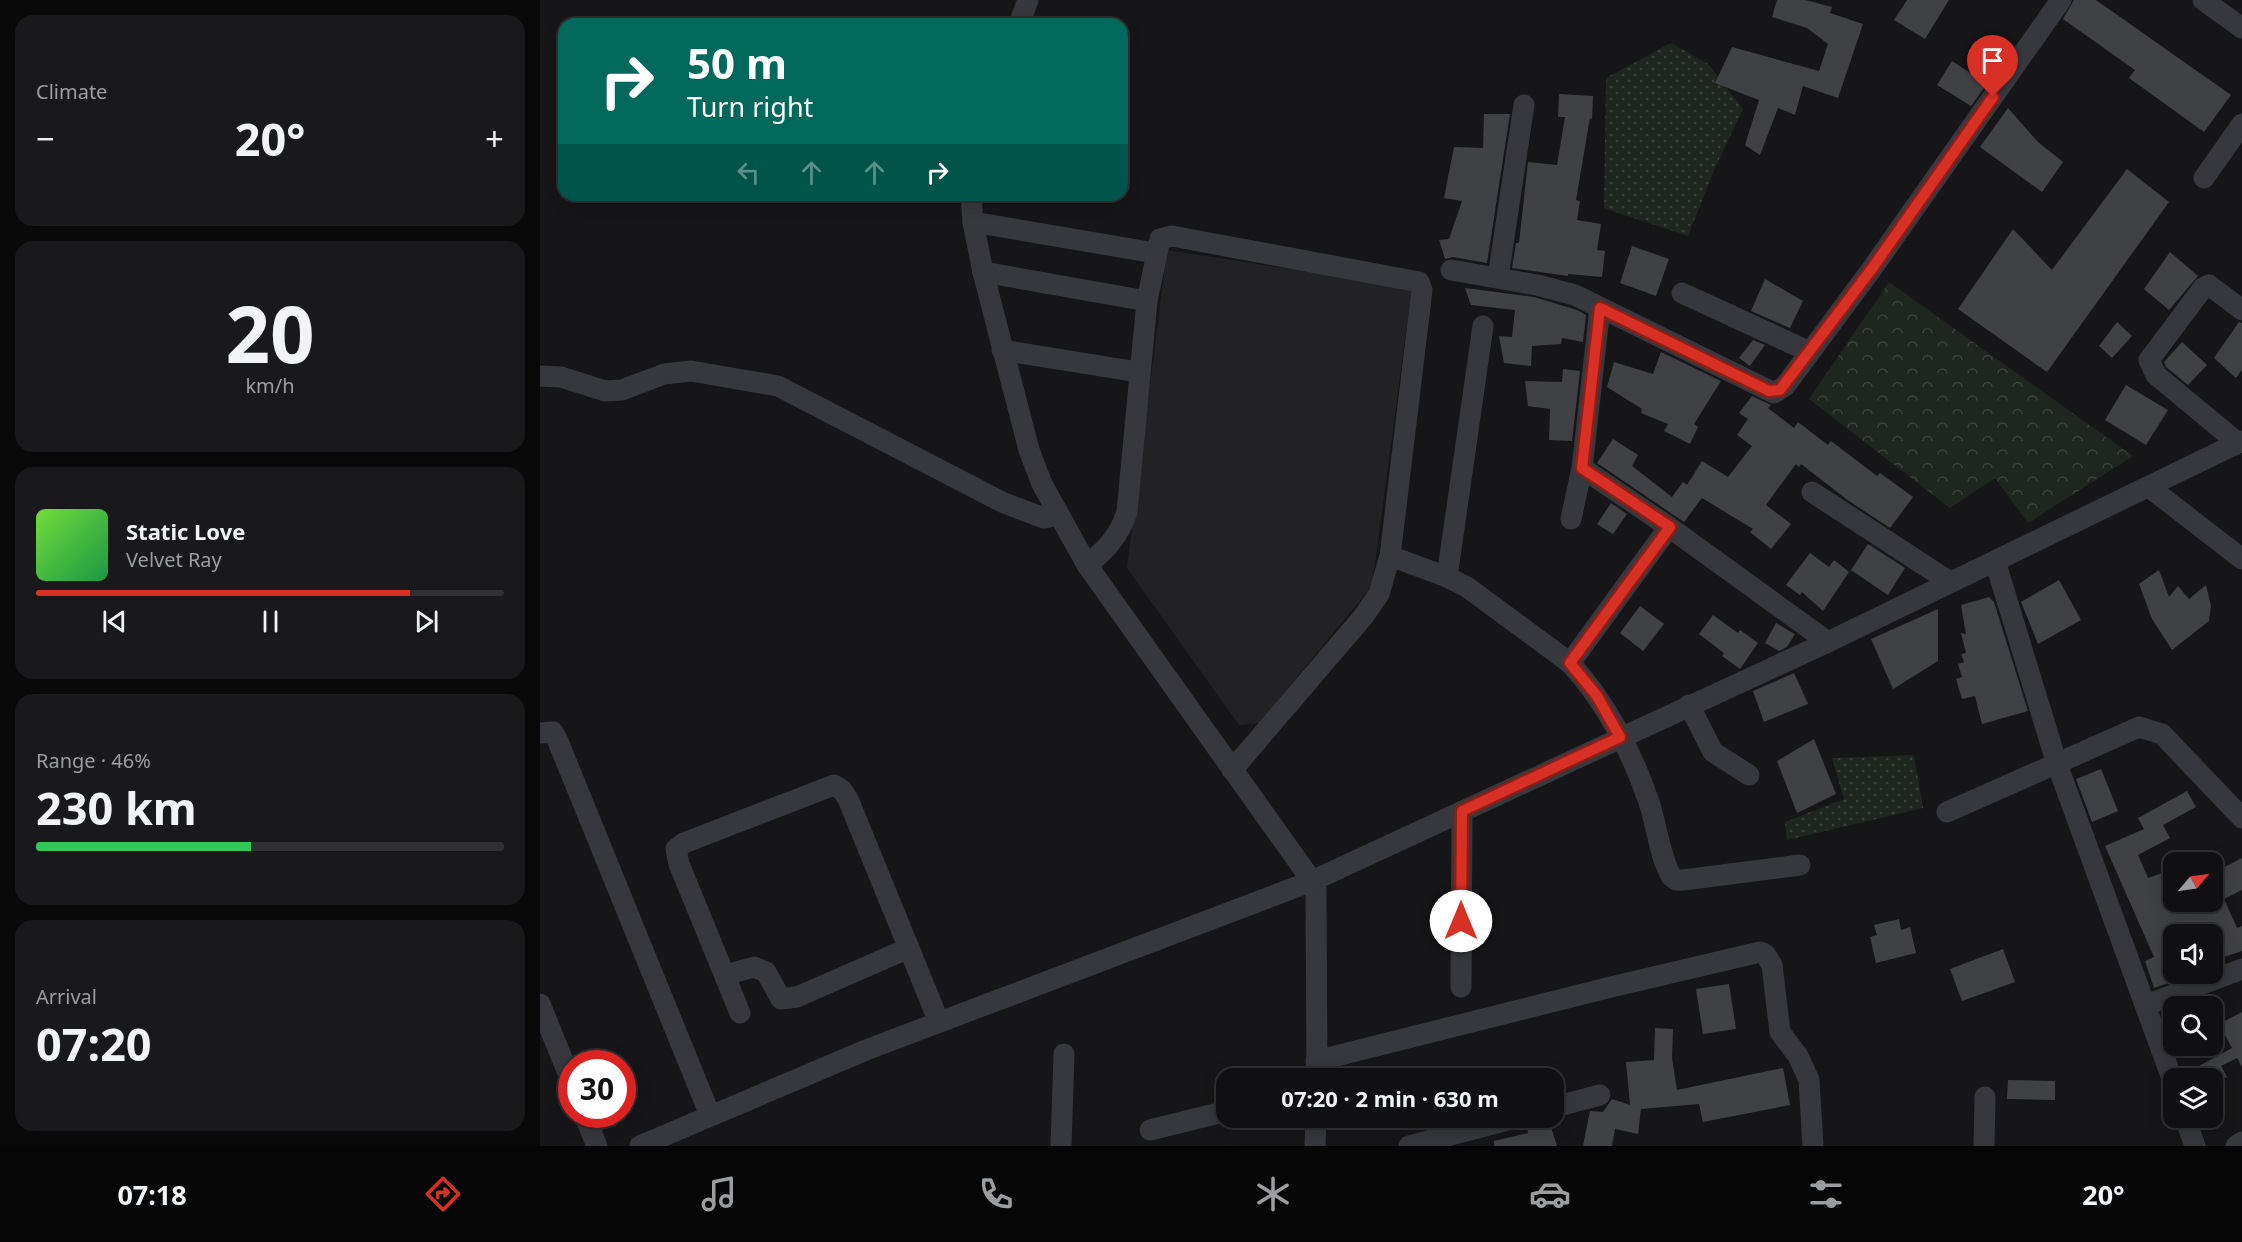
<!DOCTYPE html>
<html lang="en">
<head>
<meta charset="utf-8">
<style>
	body { margin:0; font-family:"Noto Sans",sans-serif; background:#19191b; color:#f1f3f6; height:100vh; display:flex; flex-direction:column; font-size:22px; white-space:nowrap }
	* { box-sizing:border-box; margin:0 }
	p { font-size:20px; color:#9c9d9f }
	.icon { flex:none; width:33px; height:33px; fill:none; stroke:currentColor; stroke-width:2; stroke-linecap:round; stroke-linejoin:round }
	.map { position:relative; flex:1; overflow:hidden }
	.drawer { display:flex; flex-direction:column; gap:15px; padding:15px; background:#09090a; width:540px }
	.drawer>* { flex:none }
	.banner { position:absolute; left:18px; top:18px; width:570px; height:183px; border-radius:18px; box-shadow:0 3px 15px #0003,0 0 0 2px #303032; background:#00695c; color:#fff; overflow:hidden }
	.needle { width:39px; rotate:61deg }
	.fabs { position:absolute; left:1623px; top:852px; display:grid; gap:12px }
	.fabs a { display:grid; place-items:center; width:60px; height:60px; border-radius:12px; background:#101012; box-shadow:0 3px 15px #0003,0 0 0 2px #303032; font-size:30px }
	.speed { position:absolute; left:18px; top:1050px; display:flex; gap:12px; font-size:30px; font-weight:700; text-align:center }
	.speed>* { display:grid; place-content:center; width:78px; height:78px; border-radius:50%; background:#101012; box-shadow:0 3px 15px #0003,0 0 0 2px #303032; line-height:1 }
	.speed .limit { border:9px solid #d22; background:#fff; color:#111 }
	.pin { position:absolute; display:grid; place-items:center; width:51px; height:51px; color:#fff; margin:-62px -26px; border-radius:50% 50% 50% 0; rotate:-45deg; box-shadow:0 0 6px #0007 }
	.pin .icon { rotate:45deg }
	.me { position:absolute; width:66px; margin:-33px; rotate:0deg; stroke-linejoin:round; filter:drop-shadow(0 0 4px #0008) }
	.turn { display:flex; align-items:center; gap:21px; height:126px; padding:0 30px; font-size:27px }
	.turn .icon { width:78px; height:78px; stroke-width:2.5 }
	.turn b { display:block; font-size:42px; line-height:51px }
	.lanes { display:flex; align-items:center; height:57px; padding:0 30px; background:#0003; justify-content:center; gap:30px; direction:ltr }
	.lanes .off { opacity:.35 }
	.big { font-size:45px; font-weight:700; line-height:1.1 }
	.drawer .tile { flex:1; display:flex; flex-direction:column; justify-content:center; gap:9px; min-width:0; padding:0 21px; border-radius:18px; background:#19191b }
	.drawer .dial { align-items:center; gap:0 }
	.dial b { font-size:78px; line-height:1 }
	.song { display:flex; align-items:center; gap:18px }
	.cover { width:72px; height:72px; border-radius:9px; background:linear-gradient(135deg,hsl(100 70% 55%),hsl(140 70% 35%)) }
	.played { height:6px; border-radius:3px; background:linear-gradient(90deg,#d93025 80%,#303032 80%) }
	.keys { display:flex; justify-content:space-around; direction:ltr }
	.heat { display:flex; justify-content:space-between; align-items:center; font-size:33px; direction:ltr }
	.charge { height:9px; border-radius:4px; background:linear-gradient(90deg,#34c759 46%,#303032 0) }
	.trip { position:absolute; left:676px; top:1068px; width:348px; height:60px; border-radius:18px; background:#101012; box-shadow:0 3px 15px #0003,0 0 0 2px #303032; font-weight:700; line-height:60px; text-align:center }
	.menu { display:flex; height:96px; justify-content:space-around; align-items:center; background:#060607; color:#9c9d9f }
	.menu .icon { width:42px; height:42px }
	.menu .current { color:#d93025 }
	.menu b { font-size:27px; color:#f1f3f6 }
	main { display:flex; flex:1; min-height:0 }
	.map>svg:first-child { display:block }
	.built { fill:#222225 }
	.grass { fill:url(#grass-dots) }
	.park { fill:url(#park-crowns) }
	.building { fill:#404145 }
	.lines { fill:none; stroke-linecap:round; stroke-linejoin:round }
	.minor { stroke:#37383d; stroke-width:21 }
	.route-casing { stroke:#8d1f18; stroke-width:15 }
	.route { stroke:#d93025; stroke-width:10 }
</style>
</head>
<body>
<main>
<section class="drawer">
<div class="tile"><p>Climate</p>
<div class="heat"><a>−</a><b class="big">20°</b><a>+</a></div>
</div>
<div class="tile dial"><b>20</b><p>km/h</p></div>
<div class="tile">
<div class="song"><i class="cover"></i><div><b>Static Love</b><p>Velvet Ray</p></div></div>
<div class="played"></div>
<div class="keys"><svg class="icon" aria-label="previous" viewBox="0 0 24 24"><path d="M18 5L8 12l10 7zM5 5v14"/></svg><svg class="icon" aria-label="pause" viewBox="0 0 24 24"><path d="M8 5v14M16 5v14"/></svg><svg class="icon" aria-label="next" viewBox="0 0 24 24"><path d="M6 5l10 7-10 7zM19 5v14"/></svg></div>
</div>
<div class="tile"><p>Range · 46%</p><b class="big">230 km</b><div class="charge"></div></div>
<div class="tile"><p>Arrival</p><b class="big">07:20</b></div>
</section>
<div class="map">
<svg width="1702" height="1146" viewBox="0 0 1702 1146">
	<defs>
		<pattern id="grass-dots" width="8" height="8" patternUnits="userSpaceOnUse" patternTransform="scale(1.5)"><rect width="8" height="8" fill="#1e261f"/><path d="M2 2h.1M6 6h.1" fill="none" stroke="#3c433d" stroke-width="1.8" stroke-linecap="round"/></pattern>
		<pattern id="park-crowns" width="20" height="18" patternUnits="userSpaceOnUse" patternTransform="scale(1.5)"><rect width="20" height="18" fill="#1e261f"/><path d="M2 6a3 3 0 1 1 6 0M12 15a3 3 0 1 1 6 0" fill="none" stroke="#3c433d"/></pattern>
	</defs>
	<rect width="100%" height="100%" fill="#161618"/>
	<polygon class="built" points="627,250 872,288 832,586 719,723 699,725 587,568"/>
	<g class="grass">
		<polygon points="1131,43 1168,64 1203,109 1175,168 1148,236 1064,208 1066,78"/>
		<polygon points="1374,755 1383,808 1247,840 1245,822 1304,799 1292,758"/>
	</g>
	<polygon class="park" points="1349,282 1593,456 1488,523 1455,478 1410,508 1269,399"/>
	<g class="building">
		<polygon points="1237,0 1265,0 1292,7 1290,13 1323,24 1298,98 1263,86 1255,115 1238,108 1220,155 1205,145 1219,100 1175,83 1192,47 1279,71 1288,44 1267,28 1232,17"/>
		<polygon points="1367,0 1409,0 1385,39 1354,20"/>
		<polygon points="1534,0 1556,0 1691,95 1664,132 1589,78 1595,70 1523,19"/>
		<polygon points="1412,61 1447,84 1431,106 1397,85"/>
		<polygon points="1019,94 1053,96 1052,119 1050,118 1036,200 1040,201 1037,220 1061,224 1057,250 1065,251 1062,277 1028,274 1028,276 972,268 976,243 979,243 988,162 1017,165 1025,117 1018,117"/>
		<polygon points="1468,108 1498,142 1523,162 1502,192 1440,147"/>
		<polygon points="944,114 970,114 947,263 913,257 905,259 899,240 909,239 922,201 904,198 914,147 943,148"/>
		<polygon points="1587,169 1629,202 1507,372 1418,309 1473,229 1512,270"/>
		<polygon points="1092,246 1129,259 1116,296 1080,283"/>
		<polygon points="1630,252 1658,276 1629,310 1604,289"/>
		<polygon points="1225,279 1263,301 1250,328 1211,311"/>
		<polygon points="925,288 994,297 1037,310 1046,315 1043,342 1022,338 1021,344 992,346 991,366 964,363 959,336 972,337 975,310 931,305"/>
		<polygon points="1577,322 1592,336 1572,358 1559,346"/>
		<polygon points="1699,322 1702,323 1702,370 1696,378 1674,358"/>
		<polygon points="1213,340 1225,345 1210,366 1199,358"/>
		<polygon points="1642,342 1667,365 1648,385 1626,367 1624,362"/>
		<polygon points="1121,352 1181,381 1154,424 1158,427 1150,444 1124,431 1128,424 1101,413 1102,409 1067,387 1074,362 1113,374"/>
		<polygon points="1023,369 1040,371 1032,441 1009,440 1010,409 988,406 985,381 1022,382"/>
		<polygon points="1586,385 1628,410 1606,445 1565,420"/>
		<polygon points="1212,396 1231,405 1228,408 1254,428 1258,422 1288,445 1291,441 1337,476 1340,473 1373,497 1350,528 1309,501 1261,464 1259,467 1256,464 1226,505 1251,524 1231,549 1210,532 1213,529 1162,498 1144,522 1057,463 1073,439 1098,455 1092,466 1132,497 1143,482 1147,485 1162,461 1188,477 1212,446 1197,435 1208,419 1199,413"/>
		<polygon points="1071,503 1087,514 1073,534 1057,524"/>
		<polygon points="1328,544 1365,568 1348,595 1311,570"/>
		<polygon points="1270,553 1289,567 1294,560 1309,572 1283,611 1262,592 1260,595 1246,585"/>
		<polygon points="1619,570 1629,597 1638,586 1649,599 1666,585 1671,606 1669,621 1632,650 1612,619 1599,584"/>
		<polygon points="1519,580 1541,620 1498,644 1481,602"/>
		<polygon points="1449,597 1454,602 1488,711 1442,724 1435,696 1422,699 1416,679 1422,677 1418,664 1424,662 1421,654 1426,653 1421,633 1426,634 1421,605"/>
		<polygon points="1100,606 1124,624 1103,651 1080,633"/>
		<polygon points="1398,609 1398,661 1353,689 1331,639"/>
		<polygon points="1173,615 1198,633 1200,630 1218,643 1200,669 1182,656 1184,653 1159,634"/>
		<polygon points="1236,623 1255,634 1247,647 1239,651 1225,643"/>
		<polygon points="1254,673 1268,704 1224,722 1213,691"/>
		<polygon points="1274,739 1296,794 1257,813 1237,761"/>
		<polygon points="1561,769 1578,811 1552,822 1536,779"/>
		<polygon points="1647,791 1656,807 1623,825 1630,838 1598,855 1608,878 1622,873 1633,902 1672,902 1672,872 1678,885 1681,884 1675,872 1702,858 1702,890 1684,899 1697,928 1702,926 1702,951 1684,957 1685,961 1672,966 1672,922 1646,934 1634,934 1634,981 1614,988 1605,961 1614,957 1565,846 1604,829 1598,818"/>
		<polygon points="1359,919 1361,930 1370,927 1376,953 1336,963 1330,937 1337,935 1334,925"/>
		<polygon points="1463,949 1475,982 1422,1001 1410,969"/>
		<polygon points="1189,984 1196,1029 1163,1034 1156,989"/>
		<polygon points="1702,1012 1702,1067 1697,1058 1681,1066 1687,1077 1672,1085 1672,1078 1646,1078 1644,1074 1692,1048 1679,1024"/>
		<polygon points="1115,1028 1133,1029 1132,1058 1137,1090 1243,1068 1250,1105 1163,1122 1159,1104 1101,1109 1098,1134 1075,1129 1072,1146 1043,1146 1050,1111 1063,1112 1072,1099 1090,1105 1086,1062 1114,1060"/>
		<polygon points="1468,1080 1515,1081 1515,1100 1467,1099"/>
		<polygon points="1008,1118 1017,1146 954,1146 954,1141 988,1133 987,1122"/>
	</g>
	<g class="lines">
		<g class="minor">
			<polyline points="1663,0 1702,28"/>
			<polyline points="479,24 488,0"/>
			<polyline points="1664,178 1702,124"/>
			<polyline points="431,195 433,222 443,272 489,450 502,484 547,565 772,881 776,890 777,1078"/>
			<polyline points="433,222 615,253"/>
			<polyline points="911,270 997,285 1035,295 1234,393 1245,386 1331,270 1521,0"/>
			<polyline points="443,272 607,301"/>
			<polyline points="958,277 984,105"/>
			<polyline points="1142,293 1270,352"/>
			<polyline points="1060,308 1042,468 1129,527 1288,642"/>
			<polyline points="462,350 598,372"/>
			<polyline points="0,376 21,377 65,391 82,390 124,374 151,371 238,386 464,503 504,518 518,515"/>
			<polyline points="1698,443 1616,375 1609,360 1663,288 1669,285 1702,310"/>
			<polyline points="1609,487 1702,559"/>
			<polyline points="1272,492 1410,582"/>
			<polyline points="1031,519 1042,468"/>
			<path d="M850,556L907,577L927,587L1030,663C1065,701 1092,752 1109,802C1117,826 1119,854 1131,876L1136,880H1143L1260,865"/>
			<polyline points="1455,561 1517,764 1634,1084"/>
			<path d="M547,565C567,549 579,536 587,512L607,301L620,239L632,236L879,282L882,290L850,556L839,594L823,617L692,770"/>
			<polyline points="907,577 943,326"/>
			<polyline points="1030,663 1129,527"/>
			<polyline points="1149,705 1173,752 1209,775"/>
			<polyline points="0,733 13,732 17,739 170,1115"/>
			<polyline points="1407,812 1599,727 1622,734 1702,818"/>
			<polyline points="185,975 214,967 226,972 241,999 257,997 369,948"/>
			<polyline points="921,987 922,811"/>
			<polyline points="0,1004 32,1083"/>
			<polyline points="1606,1005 1702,969"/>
			<polyline points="200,1013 139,864 136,849 144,843 294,785 302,790 308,799 399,1022"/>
			<polyline points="776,1061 1071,987 1220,952 1225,954 1232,965 1240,1032 1258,1056 1269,1080 1273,1146"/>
			<polyline points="1014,1107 1060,1095"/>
			<polyline points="44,1114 57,1146"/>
			<polyline points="1645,1118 1655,1146"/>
			<polyline points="610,1130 687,1111"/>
			<polyline points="100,1146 326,1050 772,881 1288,642 1702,441"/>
			<polyline points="521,1146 524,1054"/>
			<polyline points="775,1146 776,1118"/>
			<polyline points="869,1146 975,1118"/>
			<polyline points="1444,1146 1445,1097"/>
			<polyline points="1696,1146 1702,1142"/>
		</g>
	</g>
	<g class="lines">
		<defs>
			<polyline id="route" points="921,921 922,811 1080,737 1057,696 1030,663 1130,527 1042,468 1060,308 1229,391 1240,390 1331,270 1453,97"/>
		</defs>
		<use href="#route" class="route-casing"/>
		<use href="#route" class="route"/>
	</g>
</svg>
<div class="fabs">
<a><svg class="needle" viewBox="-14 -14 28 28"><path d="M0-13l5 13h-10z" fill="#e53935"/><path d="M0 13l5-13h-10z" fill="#9c9d9f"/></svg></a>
<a><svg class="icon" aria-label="sound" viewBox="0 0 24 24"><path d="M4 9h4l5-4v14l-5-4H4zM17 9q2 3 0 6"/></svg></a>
<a><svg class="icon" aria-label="search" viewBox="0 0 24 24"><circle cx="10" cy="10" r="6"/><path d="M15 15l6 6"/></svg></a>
<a><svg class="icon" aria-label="layers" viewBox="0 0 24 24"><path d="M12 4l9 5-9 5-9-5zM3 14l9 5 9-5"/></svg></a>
</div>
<div class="speed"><div class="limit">30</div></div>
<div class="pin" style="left:1453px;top:97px;background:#d93025"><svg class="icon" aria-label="arrive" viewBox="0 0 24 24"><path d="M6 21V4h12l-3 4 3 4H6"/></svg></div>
<svg class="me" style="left:921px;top:921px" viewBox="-20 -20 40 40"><circle r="19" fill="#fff"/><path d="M0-13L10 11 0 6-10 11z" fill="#d93025"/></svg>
<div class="trip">07:20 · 2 min · 630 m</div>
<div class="banner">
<div class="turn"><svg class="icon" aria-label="right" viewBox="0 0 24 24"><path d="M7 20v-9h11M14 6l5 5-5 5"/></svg><div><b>50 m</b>Turn right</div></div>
<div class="lanes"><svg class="icon off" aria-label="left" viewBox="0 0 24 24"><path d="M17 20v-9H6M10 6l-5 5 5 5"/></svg><svg class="icon off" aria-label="ahead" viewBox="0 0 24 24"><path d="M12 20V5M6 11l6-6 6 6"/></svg><svg class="icon off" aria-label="ahead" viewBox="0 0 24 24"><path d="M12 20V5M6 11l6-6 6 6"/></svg><svg class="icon" aria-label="right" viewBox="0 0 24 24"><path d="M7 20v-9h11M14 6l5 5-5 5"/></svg></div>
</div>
</div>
</main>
<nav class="menu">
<b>07:18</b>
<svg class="icon current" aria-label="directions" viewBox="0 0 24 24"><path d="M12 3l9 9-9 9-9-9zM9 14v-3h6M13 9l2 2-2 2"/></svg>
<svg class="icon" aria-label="music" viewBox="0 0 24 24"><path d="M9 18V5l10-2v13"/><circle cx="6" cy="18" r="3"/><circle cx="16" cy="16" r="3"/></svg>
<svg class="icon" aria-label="phone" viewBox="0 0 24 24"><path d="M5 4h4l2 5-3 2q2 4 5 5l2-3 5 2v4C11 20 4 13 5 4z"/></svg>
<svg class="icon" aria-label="climate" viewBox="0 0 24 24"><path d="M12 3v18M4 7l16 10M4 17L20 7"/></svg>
<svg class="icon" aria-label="car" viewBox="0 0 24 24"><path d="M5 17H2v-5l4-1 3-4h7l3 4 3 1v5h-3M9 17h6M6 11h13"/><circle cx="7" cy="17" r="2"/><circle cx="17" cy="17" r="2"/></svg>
<svg class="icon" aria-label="filters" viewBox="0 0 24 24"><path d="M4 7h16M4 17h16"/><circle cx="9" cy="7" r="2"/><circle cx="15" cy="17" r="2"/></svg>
<b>20°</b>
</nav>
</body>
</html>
